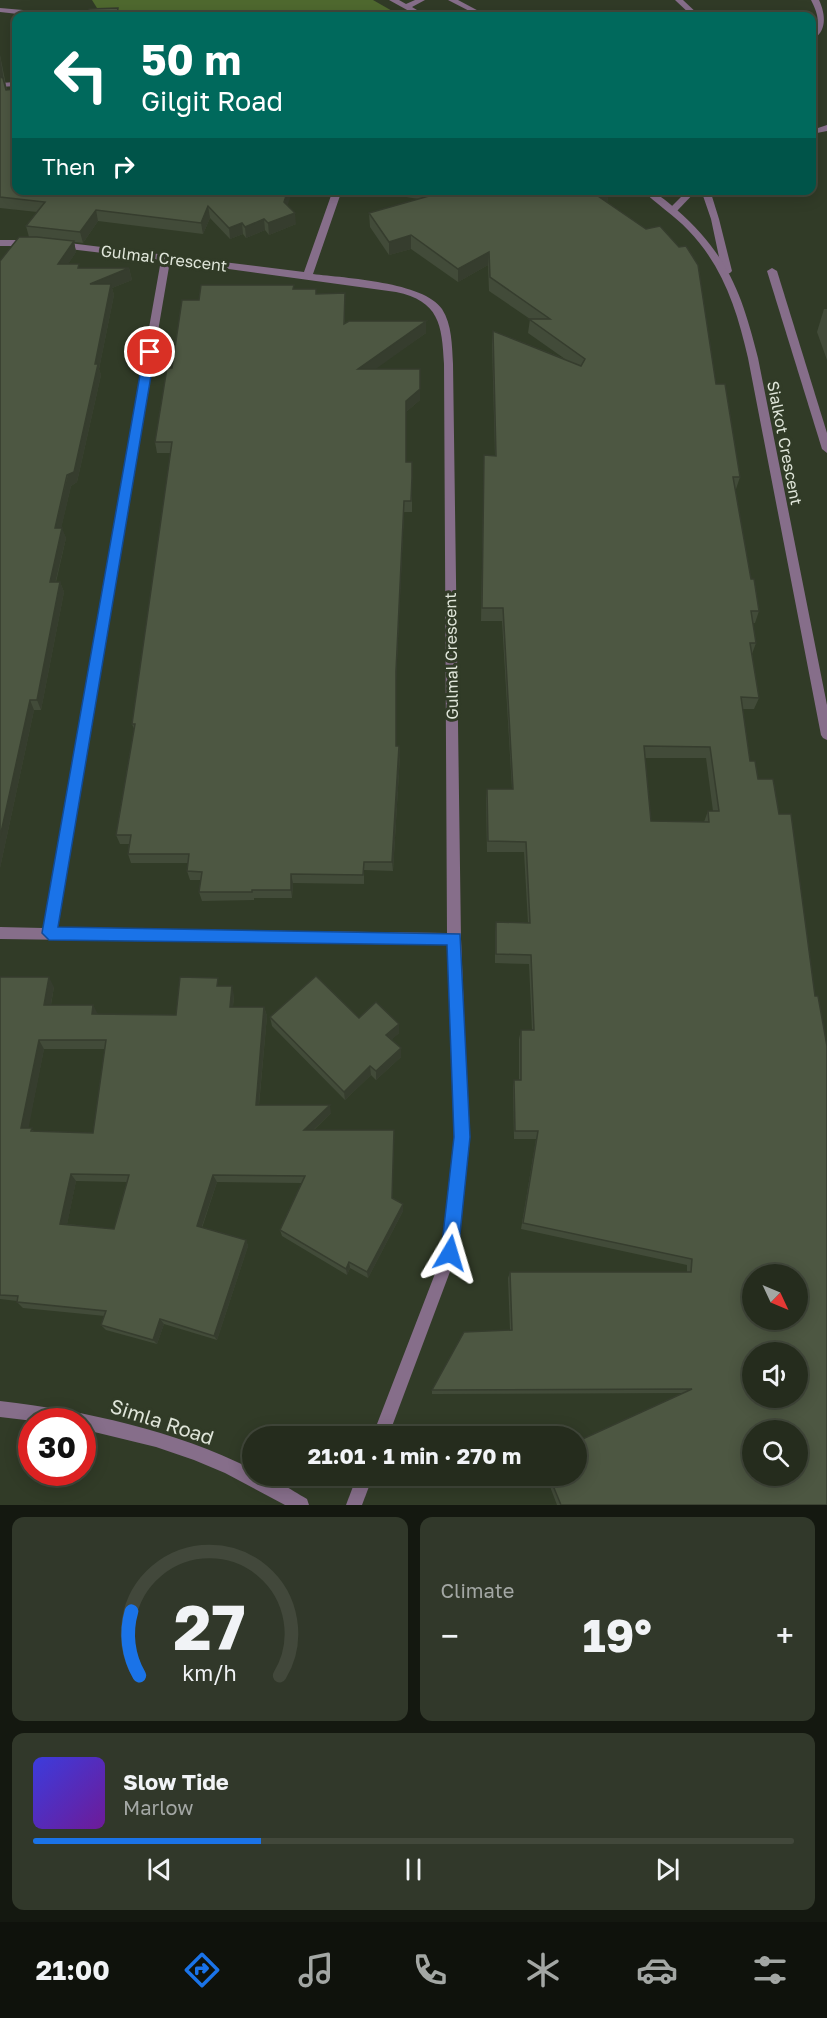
<!DOCTYPE html>
<html lang="en">
<head>
<meta charset="utf-8">
<style>
	body { margin:0; font-family:"Golos Text",sans-serif; background:#31382a; color:#f1f3f6; height:100vh; display:flex; flex-direction:column; font-size:22px; white-space:nowrap }
	* { box-sizing:border-box; margin:0 }
	p { font-size:20px; color:#a3a7a4 }
	.icon { flex:none; width:33px; height:33px; fill:none; stroke:currentColor; stroke-width:2; stroke-linecap:round; stroke-linejoin:round }
	.map { position:relative; height:1505px; overflow:hidden }
	.sheet { display:flex; flex-direction:column; gap:12px; padding:12px; background:#141810; flex:1 }
	.sheet>* { flex:none }
	.banner { position:absolute; left:12px; top:12px; width:804px; height:183px; border-radius:12px; box-shadow:0 3px 15px #0003,0 0 0 2px #42483b; background:#00695c; color:#fff; overflow:hidden }
	.needle { width:39px; rotate:134deg }
	.controls { position:absolute; left:742px; top:1264px; display:grid; gap:12px }
	.controls a { display:grid; place-items:center; width:66px; height:66px; border-radius:50%; background:#252c1d; box-shadow:0 3px 15px #0003,0 0 0 2px #42483b; font-size:30px }
	.speed { position:absolute; left:18px; top:1408px; display:flex; gap:12px; font-size:30px; font-weight:700; text-align:center }
	.speed>* { display:grid; place-content:center; width:78px; height:78px; border-radius:50%; background:#252c1d; box-shadow:0 3px 15px #0003,0 0 0 2px #42483b; line-height:1 }
	.speed .limit { border:9px solid #d22; background:#fff; color:#111 }
	.pin { position:absolute; display:grid; place-items:center; width:51px; height:51px; color:#fff; margin:-26px; border:3px solid #fff; border-radius:50%; box-shadow:0 2px 6px #0007 }
	.me { position:absolute; width:66px; margin:-33px; rotate:7deg; stroke-linejoin:round; filter:drop-shadow(0 0 4px #0008) }
	.turn { display:flex; align-items:center; gap:21px; height:126px; padding:0 30px; font-size:27px }
	.turn .icon { width:78px; height:78px; stroke-width:2.5 }
	.turn b { display:block; font-size:42px; line-height:51px }
	.then { display:flex; align-items:center; height:57px; padding:0 30px; background:#0003; gap:12px; font-size:22px }
	.big { font-size:45px; font-weight:700; line-height:1.1 }
	.sheet .card { flex:1; display:flex; flex-direction:column; justify-content:center; gap:9px; min-width:0; padding:0 21px; border-radius:12px; background:#31382a }
	.sheet .dial { align-items:center; gap:0 }
	.dial svg { height:156px; overflow:visible; fill:none; stroke:#42483b; stroke-width:7; stroke-linecap:round; text-anchor:middle }
	.dial text { fill:#f1f3f6; stroke:none }
	.song { display:flex; align-items:center; gap:18px }
	.cover { width:72px; height:72px; border-radius:9px; background:linear-gradient(135deg,hsl(240 70% 55%),hsl(280 70% 35%)) }
	.played { height:6px; border-radius:3px; background:linear-gradient(90deg,#1a73e8 30%,#42483b 30%) }
	.keys { display:flex; justify-content:space-around; direction:ltr }
	.heat { display:flex; justify-content:space-between; align-items:center; font-size:33px; direction:ltr }
	.sheet .tiles { flex:1; display:grid; gap:12px; grid-template-columns:1fr 1fr }
	.card:last-child { grid-column:span 2 }
	.trip { position:absolute; left:242px; top:1426px; width:345px; height:60px; border-radius:30px; background:#252c1d; box-shadow:0 3px 15px #0003,0 0 0 2px #42483b; font-weight:700; line-height:60px; text-align:center }
	.menu { display:flex; height:96px; justify-content:space-around; align-items:center; background:#0f120c; color:#a3a7a4 }
	.menu .icon { width:42px; height:42px }
	.menu .current { color:#1a73e8 }
	.menu b { font-size:27px; color:#f1f3f6 }
	.map>svg:first-child { display:block }
	.green { fill:#4f692f }
	.lines { fill:none; stroke-linecap:round; stroke-linejoin:round }
	.service { fill:#866e8a; fill-rule:evenodd }
	.minor { fill:#866e8a; fill-rule:evenodd }
	.wall { fill:#424b39; fill-rule:evenodd }
	.shaded-wall { fill:#363d2e }
	.building { fill:#4d5742; stroke:#363d2e; stroke-width:1.5; fill-rule:evenodd }
	.route { fill:#1a73e8; stroke:#114b97; stroke-width:1.5 }
	.labels { text-anchor:middle; stroke-width:6; stroke-linejoin:round; paint-order:stroke }
	.street-label { font-size:16px; fill:#dfe5d9; stroke:#313b27 }
	.near-street-label { font-size:20px; fill:#dfe5d9; stroke:#313b27 }
</style>
</head>
<body>
<div class="map">
<svg width="827" height="1505" viewBox="0 0 827 1505">
	<rect width="100%" height="100%" fill="#313b27"/>
	<polygon class="green" points="92,0 373,0 401,16 180,16 97,8"/>
	<g class="lines">
		<g class="service">
			<polygon points="389,0 399,0 406,4 415,0 425,0 412,7 427,16 418,16"/>
			<polygon points="448,0 458,0 488,16 479,16"/>
			<polygon points="675,0 683,0 700,16 692,16"/>
			<path d="M811,0H819C826,15 827,32 812,40V34C822,24 817,12 811,0Z"/>
			<polygon points="0,8 23,10 36,16 0,12"/>
			<polygon points="827,125 827,131 812,134 812,130"/>
			<polygon points="688,190 697,190 676,212 670,212 670,208"/>
			<polygon points="701,190 710,190 719,219 732,271 730,273 727,274 722,271 711,219"/>
			<polygon points="772,268 777,271 827,433 827,453 822,449 767,271"/>
		</g>
		<g class="minor">
			<polygon points="16,82 16,86 0,87 0,83"/>
			<path d="M333,190H342L313,274C345,278 424,282 442,309C452,324 452,346 453,364L461,939L469,1137L457,1253L388,1437H372L443,1253L455,1137L448,945L0,939V927L43,928L161,260L61,248L56,245L61,242L304,272ZM170,261L396,292C439,301 442,324 444,364L447,933L56,928Z"/>
			<path d="M642,190C656,190 666,201 677,210C728,255 742,294 758,358L827,705V740L823,738L821,735L748,358C737,310 723,266 688,230C674,215 656,204 642,190Z"/>
			<polygon points="0,240 29,240 34,243 29,246 0,246"/>
			<path d="M0,1401C87,1411 173,1430 252,1469V1476C274,1476 289,1489 307,1499L309,1505H285L225,1473L194,1460L156,1447L82,1429V1422H42L0,1417Z"/>
			<polygon points="357,1476 373,1476 362,1505 346,1505"/>
		</g>
	</g>
	<g class="wall">
		<polygon points="0,55 7,90 287,206 296,224 269,235 265,230 246,238 243,234 230,239 210,218 203,234 98,221 83,243 74,242 76,252 68,264 79,268 129,268 132,280 112,288 114,295 99,369 101,375 77,482 71,486 61,528 66,538 56,582 60,582 64,592 41,710 34,710 0,868 29,237 26,226 37,212 0,208"/>
		<path d="M360,190H609L607,203L716,384L740,477L736,489H735L751,579L759,611L755,623H753L756,643L752,654L759,698L754,709H742L827,1505H557L546,1476H576L683,1393L432,1394V1390L510,1330L508,1278L510,1272H687V1265L521,1229L536,1139H514L513,1088L514,1080H519V1039L521,1030H532L529,964L495,963V932L496,922L528,923L524,852H487L486,800L487,789H512L502,621H481L484,455L495,456L492,344L493,331L565,359L528,333L530,319L489,291L488,265L458,282L411,249L389,255L370,227L369,213L419,199ZM645,758H706L713,811H708L704,822L651,821Z"/>
		<polygon points="294,285 294,289 316,294 345,293 345,324 426,333 374,369 420,400 406,412 406,462 412,462 412,512 404,512 396,681 396,746 399,746 400,755 393,871 364,870 364,884 293,883 292,898 254,898 254,900 202,901 199,892 201,880 190,880 187,871 188,863 131,863 128,854 129,844 120,844 116,835 134,729 132,724 171,453 157,453 155,442 172,368 199,300"/>
		<polygon points="824,309 827,309 827,360 817,332"/>
		<path d="M0,977L54,987L51,1005L98,1014L176,1015L220,986L234,995L233,1007H264L267,1016L259,1105L331,1113L314,1130H394L392,1198L403,1211L368,1278L350,1268L347,1275L282,1236L280,1230L302,1183L217,1182L202,1228L246,1240L248,1246L217,1340L164,1324L157,1344L106,1330L101,1325L105,1316L23,1308L17,1302V1301L0,1299ZM44,1049H105L93,1133L34,1131L28,1128ZM76,1181L127,1182L114,1229L67,1224Z"/>
		<polygon points="270,1017 359,1018 399,1033 392,1039 401,1057 376,1080 371,1075 345,1100 272,1026"/>
	</g>
	<g class="shaded-wall">
		<polygon points="0,55 4,81 9,101 0,81"/>
		<polygon points="288,190 293,190 285,213 284,202"/>
		<polygon points="609,190 607,204 598,196"/>
		<polygon points="208,206 210,218 203,234 201,223"/>
		<polygon points="96,210 98,221 83,243 80,232"/>
		<polygon points="295,213 296,224 269,235 268,223"/>
		<polygon points="264,219 265,230 246,238 245,227"/>
		<polygon points="242,223 243,234 230,239 229,228"/>
		<polygon points="411,235 411,249 389,255 389,242"/>
		<polygon points="74,241 76,252 61,275 58,264"/>
		<polygon points="489,252 488,265 458,282 458,269"/>
		<polygon points="129,268 132,280 112,288 114,295 99,369 101,375 77,482 71,486 59,538 55,528 95,364 90,284"/>
		<polygon points="426,321 426,333 359,381 358,369"/>
		<polygon points="420,389 420,400 406,412 406,401"/>
		<polygon points="404,501 404,512 396,681 396,671"/>
		<polygon points="62,528 66,538 53,592 50,582"/>
		<polygon points="60,582 64,592 41,710 37,700"/>
		<polygon points="30,700 34,710 0,868 0,837"/>
		<polygon points="399,746 400,755 393,871 392,862"/>
		<polygon points="291,874 293,883 292,898 291,890"/>
		<polygon points="49,977 54,987 49,1014 44,1005"/>
		<polygon points="232,986 234,995 232,1016 230,1007"/>
		<polygon points="93,1005 98,1014 92,1014"/>
		<polygon points="264,1007 267,1016 258,1113 256,1105"/>
		<polygon points="399,1024 399,1033 387,1044 386,1035"/>
		<polygon points="39,1040 44,1049 27,1136 21,1128"/>
		<polygon points="401,1048 401,1057 376,1080 376,1071"/>
		<polygon points="370,1066 371,1075 345,1100 344,1092"/>
		<polygon points="330,1105 331,1113 306,1137 304,1130"/>
		<polygon points="71,1174 76,1181 66,1230 60,1224"/>
		<polygon points="213,1175 217,1182 200,1232 197,1226"/>
		<polygon points="403,1204 403,1211 368,1278 367,1272"/>
		<polygon points="246,1240 248,1246 217,1340 214,1336"/>
		<polygon points="349,1262 350,1268 347,1275 346,1269"/>
		<polygon points="160,1319 164,1324 157,1344 153,1340"/>
	</g>
	<g class="building">
		<polygon points="118,8 117,16 87,16 89,9"/>
		<polygon points="184,12 249,16 181,16"/>
		<polygon points="0,77 3,78 6,90 15,89 15,93 16,93 16,190 288,190 284,202 295,213 268,223 264,219 245,227 242,223 229,228 208,206 201,223 96,210 80,232 26,226 45,202 0,197"/>
		<path d="M450,190H608L598,196L646,229L660,226L679,247L686,246L698,265L716,384H725L740,477H733L751,579H754L759,611H751L756,643H750L759,698L741,697L750,761H755L758,779H773L779,814H791L815,996H818L827,1046V1505H561L549,1476H576V1442L692,1389L432,1390L464,1332L512,1330L510,1272H691L692,1259L523,1223L538,1131H515L514,1080H521V1030H534L531,955L496,954V922L530,923L526,842L488,841L487,789H513L503,608H482L484,455L496,456L493,331L581,366L585,359L529,319H550L490,277L489,252L458,269L411,235L389,242L369,213ZM644,746L710,747L719,811H708L709,822L651,821ZM753,1275H798V1320H753ZM753,1353H798V1398H753ZM753,1431H798V1476H753Z"/>
		<polygon points="19,237 37,237 74,241 58,264 79,264 78,268 129,268 90,284 111,284 95,364 98,364 74,472 67,475 55,528 62,528 50,582 60,582 37,700 30,700 0,837 0,261"/>
		<polygon points="201,285 294,285 293,289 316,289 316,294 345,293 344,324 349,321 426,321 358,369 420,369 420,389 406,401 406,462 412,462 412,477 411,501 404,501 396,671 396,746 399,746 392,862 364,862 363,875 291,874 291,890 252,890 252,892 199,892 202,872 187,871 189,854 128,854 131,835 116,835 135,724 132,724 172,442 155,442 167,368 172,368 182,300 199,300"/>
		<polygon points="316,976 359,1018 376,1002 399,1024 386,1035 401,1048 376,1071 370,1066 344,1092 270,1017"/>
		<path d="M0,977H49L44,1005H93L92,1014L176,1015L180,977L218,978L217,986H232L230,1007H264L256,1105H330L304,1130H394L392,1198L403,1204L367,1272L349,1262L346,1269L280,1230L305,1176L213,1175L197,1226L246,1240L214,1336L160,1319L153,1340L101,1325L106,1311L17,1302L18,1296L0,1295ZM39,1040H106L93,1133L31,1131L32,1128H21ZM71,1174L129,1175L114,1229L60,1224Z"/>
	</g>
	<polygon class="route" points="150,348 155,352 58,927 460,934 470,1137 458,1253 456,1259 450,1261 444,1259 441,1253 454,1137 447,945 49,940 42,933 144,352"/>
	<g class="labels">
		<g class="street-label">
			<text transform="translate(164 258) rotate(7)" y="6">Gulmal Crescent</text>
			<text transform="translate(785 443) rotate(79)" y="6">Sialkot Crescent</text>
			<text transform="translate(451 656) rotate(-91)" y="6">Gulmal Crescent</text>
		</g>
		<g class="near-street-label">
			<text transform="translate(162 1422) rotate(18)" y="7">Simla Road</text>
		</g>
	</g>
</svg>
<div class="controls">
<a><svg class="needle" viewBox="-14 -14 28 28"><path d="M0-13l5 13h-10z" fill="#e53935"/><path d="M0 13l5-13h-10z" fill="#a3a7a4"/></svg></a>
<a><svg class="icon" aria-label="sound" viewBox="0 0 24 24"><path d="M4 9h4l5-4v14l-5-4H4zM17 9q2 3 0 6"/></svg></a>
<a><svg class="icon" aria-label="search" viewBox="0 0 24 24"><circle cx="10" cy="10" r="6"/><path d="M15 15l6 6"/></svg></a>
</div>
<div class="speed"><div class="limit">30</div></div>
<div class="pin" style="left:150px;top:352px;background:#d93025"><svg class="icon" aria-label="arrive" viewBox="0 0 24 24"><path d="M6 21V4h12l-3 4 3 4H6"/></svg></div>
<svg class="me" style="left:450px;top:1253px" viewBox="-20 -20 40 40"><path d="M0-17L14 15 0 8-14 15z" fill="#1a73e8" stroke="#fff" stroke-width="4"/></svg>
<div class="trip">21:01 · 1 min · 270 m</div>
<div class="banner">
<div class="turn"><svg class="icon" aria-label="left" viewBox="0 0 24 24"><path d="M17 20v-9H6M10 6l-5 5 5 5"/></svg><div><b>50 m</b>Gilgit Road</div></div>
<div class="then">Then<svg class="icon" aria-label="right" viewBox="0 0 24 24"><path d="M7 20v-9h11M14 6l5 5-5 5"/></svg></div>
</div>
</div>
<section class="sheet">
<div class="tiles">
<div class="card dial"><svg viewBox="0 0 100 80">
<path d="M14 69A42 42 0 1 1 86 69"/>
<path d="M14 69A42 42 0 0 1 10 36" stroke="#1a73e8"/>
<text x="50" y="56" font-size="32" font-weight="700">27</text>
<text x="50" y="72" font-size="11">km/h</text>
</svg></div>
<div class="card"><p>Climate</p>
<div class="heat"><a>−</a><b class="big">19°</b><a>+</a></div>
</div>
<div class="card">
<div class="song"><i class="cover"></i><div><b>Slow Tide</b><p>Marlow</p></div></div>
<div class="played"></div>
<div class="keys"><svg class="icon" aria-label="previous" viewBox="0 0 24 24"><path d="M18 5L8 12l10 7zM5 5v14"/></svg><svg class="icon" aria-label="pause" viewBox="0 0 24 24"><path d="M8 5v14M16 5v14"/></svg><svg class="icon" aria-label="next" viewBox="0 0 24 24"><path d="M6 5l10 7-10 7zM19 5v14"/></svg></div>
</div>
</div>
</section>
<nav class="menu">
<b>21:00</b>
<svg class="icon current" aria-label="directions" viewBox="0 0 24 24"><path d="M12 3l9 9-9 9-9-9zM9 14v-3h6M13 9l2 2-2 2"/></svg>
<svg class="icon" aria-label="music" viewBox="0 0 24 24"><path d="M9 18V5l10-2v13"/><circle cx="6" cy="18" r="3"/><circle cx="16" cy="16" r="3"/></svg>
<svg class="icon" aria-label="phone" viewBox="0 0 24 24"><path d="M5 4h4l2 5-3 2q2 4 5 5l2-3 5 2v4C11 20 4 13 5 4z"/></svg>
<svg class="icon" aria-label="climate" viewBox="0 0 24 24"><path d="M12 3v18M4 7l16 10M4 17L20 7"/></svg>
<svg class="icon" aria-label="car" viewBox="0 0 24 24"><path d="M5 17H2v-5l4-1 3-4h7l3 4 3 1v5h-3M9 17h6M6 11h13"/><circle cx="7" cy="17" r="2"/><circle cx="17" cy="17" r="2"/></svg>
<svg class="icon" aria-label="filters" viewBox="0 0 24 24"><path d="M4 7h16M4 17h16"/><circle cx="9" cy="7" r="2"/><circle cx="15" cy="17" r="2"/></svg>
</nav>
</body>
</html>
